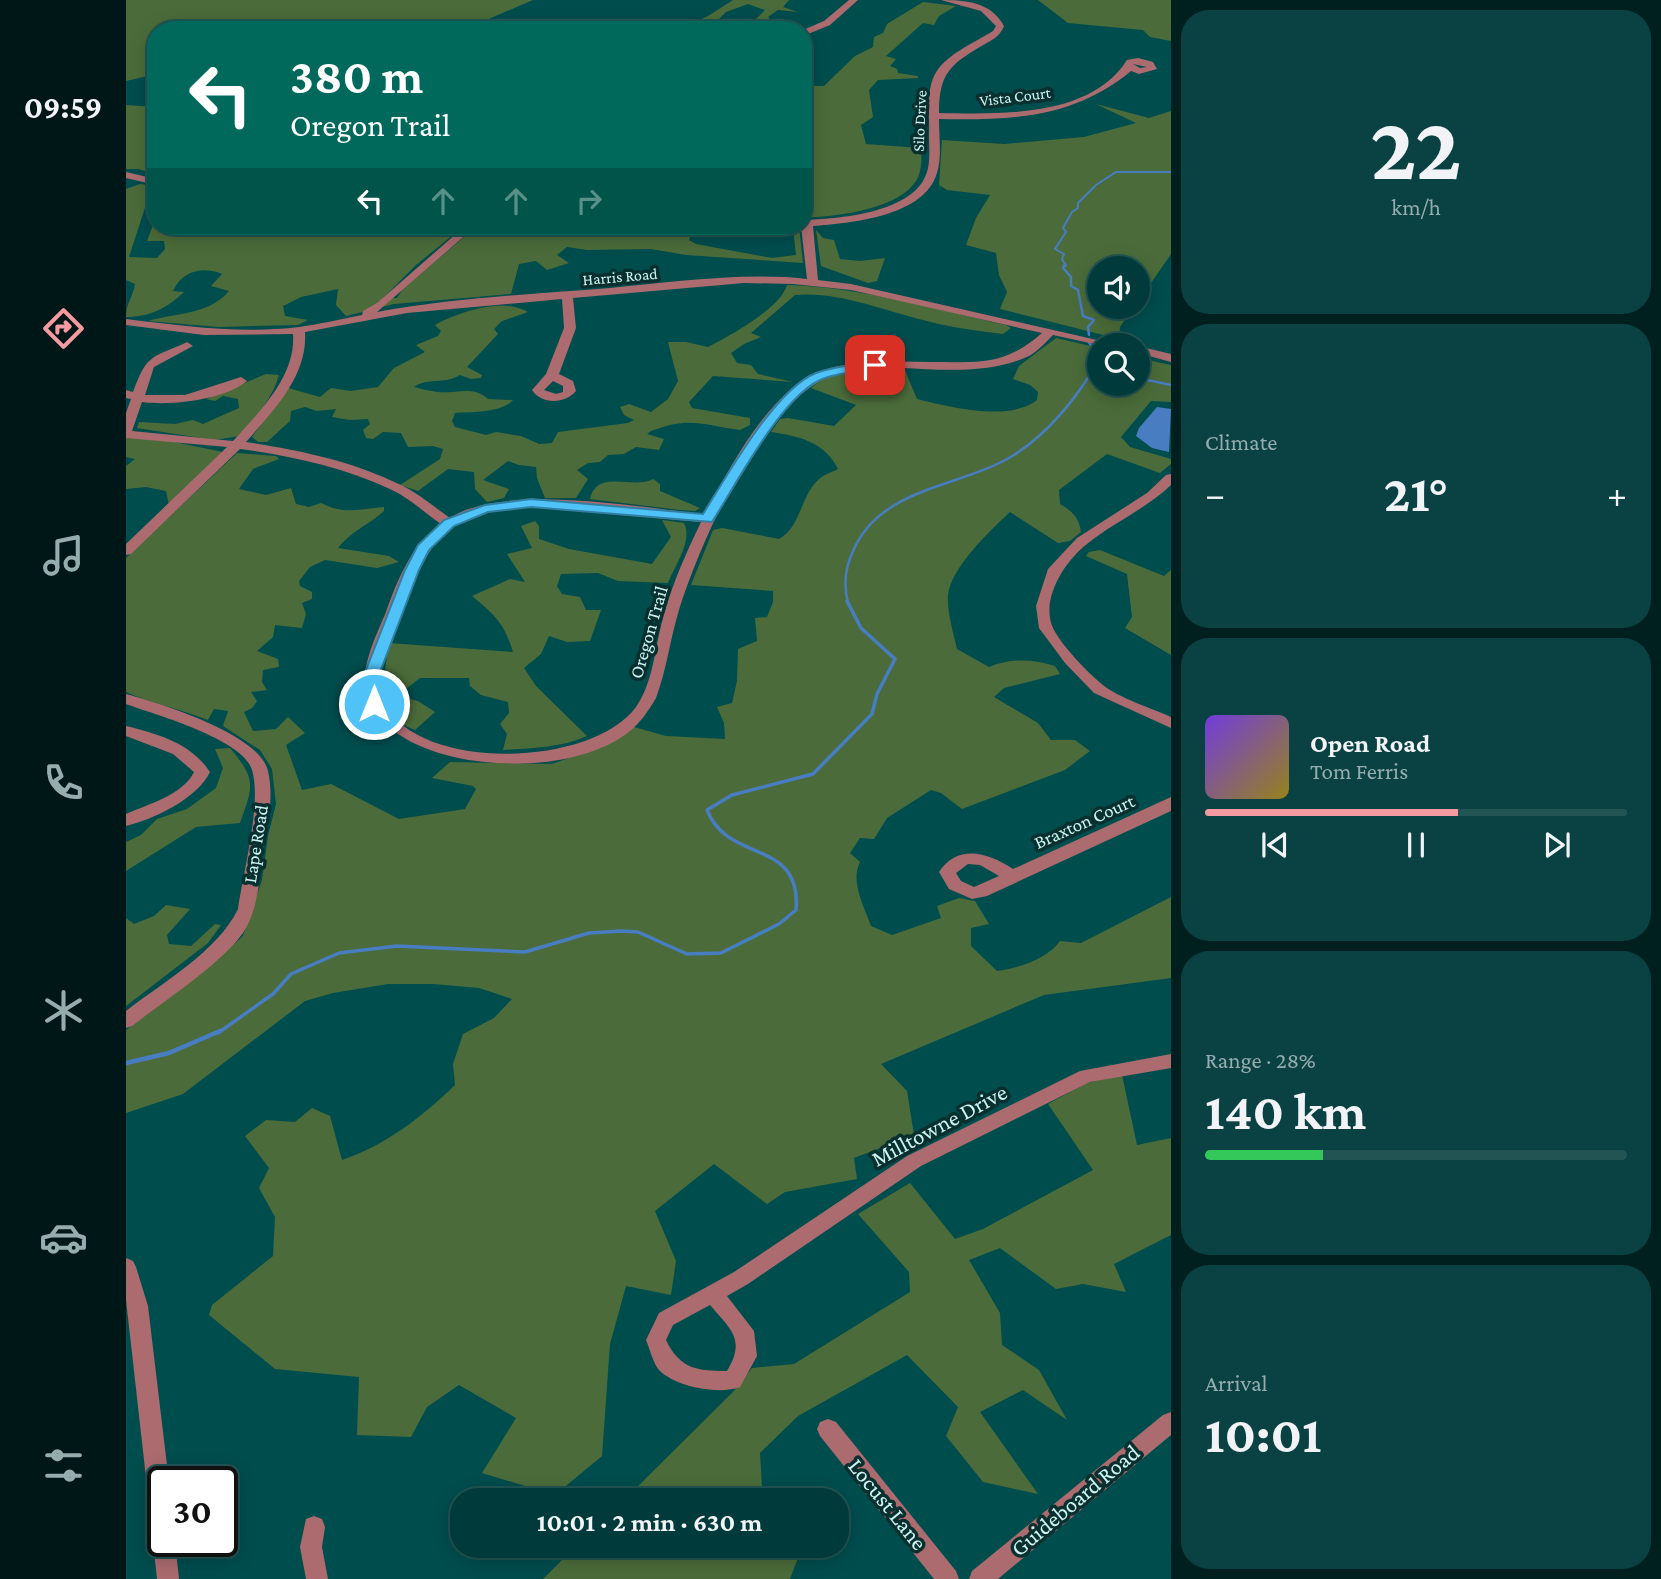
<!DOCTYPE html>
<html lang="en">
<head>
<meta charset="utf-8">
<style>
	body { margin:0; font-family:"Crimson Pro",serif; background:#0a4142; color:#f1f3f6; height:100vh; display:flex; flex-direction:column; font-size:26px; white-space:nowrap }
	* { box-sizing:border-box; margin:0 }
	p { font-size:23px; color:#95adaf }
	.icon { flex:none; width:38px; height:38px; fill:none; stroke:currentColor; stroke-width:2; stroke-linecap:round; stroke-linejoin:round }
	.map { position:relative; flex:1; overflow:hidden }
	.sheet { display:flex; flex-direction:column; gap:10px; padding:10px; background:#002020; width:490px }
	.sheet>* { flex:none }
	.top-card { position:absolute; left:21px; top:21px; width:665px; height:214px; border-radius:28px; box-shadow:0 4px 18px #0003,0 0 0 2px #225454; background:#00695c; color:#fff; overflow:hidden }
	.controls { position:absolute; left:961px; top:256px; display:grid; gap:14px }
	.controls a { display:grid; place-items:center; width:63px; height:63px; border-radius:50%; background:#003a3a; box-shadow:0 4px 18px #0003,0 0 0 2px #225454; font-size:35px }
	.speed { position:absolute; left:21px; top:1466px; display:flex; gap:14px; font-size:35px; font-weight:700; text-align:center }
	.speed>* { display:grid; place-content:center; width:91px; height:91px; border-radius:50%; background:#003a3a; box-shadow:0 4px 18px #0003,0 0 0 2px #225454; line-height:1 }
	.speed .limit { border:4px solid #111; border-radius:10px; background:#fff; color:#111 }
	.pin { position:absolute; display:grid; place-items:center; width:60px; height:60px; color:#fff; margin:-30px; border-radius:14px; box-shadow:0 4px 10px #0006 }
	.me { position:absolute; width:77px; margin:-38px; rotate:0deg; stroke-linejoin:round; filter:drop-shadow(0 0 5px #0008) }
	.turn { display:flex; align-items:center; gap:24px; height:147px; padding:0 28px; font-size:32px }
	.turn .icon { width:91px; height:91px; stroke-width:2.5 }
	.turn b { display:block; font-size:49px; line-height:60px }
	.lanes { display:flex; align-items:center; height:66px; padding:0 28px; background:#0003; justify-content:center; gap:35px; direction:ltr }
	.lanes .off { opacity:.35 }
	.big { font-size:52px; font-weight:700; line-height:1.1 }
	.sheet .card { flex:1; display:flex; flex-direction:column; justify-content:center; gap:10px; min-width:0; padding:0 24px; border-radius:28px; background:#0a4142 }
	.sheet .dial { align-items:center; gap:0 }
	.dial b { font-size:91px; line-height:1 }
	.song { display:flex; align-items:center; gap:21px }
	.cover { width:84px; height:84px; border-radius:10px; background:linear-gradient(135deg,hsl(260 70% 55%),hsl(50 70% 35%)) }
	.played { height:7px; border-radius:4px; background:linear-gradient(90deg,#f49aa0 60%,#225454 60%) }
	.keys { display:flex; justify-content:space-around; direction:ltr }
	.heat { display:flex; justify-content:space-between; align-items:center; font-size:38px; direction:ltr }
	.charge { height:10px; border-radius:5px; background:linear-gradient(90deg,#34c759 28%,#225454 0) }
	.trip { position:absolute; left:324px; top:1488px; width:399px; height:70px; border-radius:28px; background:#003a3a; box-shadow:0 4px 18px #0003,0 0 0 2px #225454; font-weight:700; line-height:70px; text-align:center }
	main { display:flex; flex:1; min-height:0 }
	.tabs { display:flex; flex-direction:column; width:126px; justify-content:space-around; align-items:center; background:#001717; color:#95adaf }
	.tabs .icon { width:49px; height:49px }
	.tabs .current { color:#f49aa0 }
	.tabs b { font-size:32px; color:#f1f3f6 }
	.map>svg:first-child { display:block }
	.green { fill:#4b6c3a }
	.water { fill:#487dc2 }
	.lines { fill:none; stroke-linecap:round; stroke-linejoin:round }
	.stream-far3 { stroke:#487dc2; stroke-width:2 }
	.stream-far2 { stroke:#487dc2; stroke-width:2.5 }
	.stream-far1 { stroke:#487dc2; stroke-width:3.5 }
	.stream { stroke:#487dc2; stroke-width:4.5 }
	.minor { fill:#ab6b6f; fill-rule:evenodd }
	.route { fill:#4fc3f7; stroke:#337fa1; stroke-width:2 }
	.labels { text-anchor:middle; stroke-width:7; stroke-linejoin:round; paint-order:stroke }
	.far-street-label { font-size:16px; fill:#ccf4f3; stroke:#0a2f2f }
	.street-label { font-size:19px; fill:#ccf4f3; stroke:#0a2f2f }
	.near-street-label { font-size:23px; fill:#ccf4f3; stroke:#0a2f2f }
</style>
</head>
<body>
<main>
<nav class="tabs">
<b>09:59</b>
<svg class="icon current" aria-label="directions" viewBox="0 0 24 24"><path d="M12 3l9 9-9 9-9-9zM9 14v-3h6M13 9l2 2-2 2"/></svg>
<svg class="icon" aria-label="music" viewBox="0 0 24 24"><path d="M9 18V5l10-2v13"/><circle cx="6" cy="18" r="3"/><circle cx="16" cy="16" r="3"/></svg>
<svg class="icon" aria-label="phone" viewBox="0 0 24 24"><path d="M5 4h4l2 5-3 2q2 4 5 5l2-3 5 2v4C11 20 4 13 5 4z"/></svg>
<svg class="icon" aria-label="climate" viewBox="0 0 24 24"><path d="M12 3v18M4 7l16 10M4 17L20 7"/></svg>
<svg class="icon" aria-label="car" viewBox="0 0 24 24"><path d="M5 17H2v-5l4-1 3-4h7l3 4 3 1v5h-3M9 17h6M6 11h13"/><circle cx="7" cy="17" r="2"/><circle cx="17" cy="17" r="2"/></svg>
<svg class="icon" aria-label="filters" viewBox="0 0 24 24"><path d="M4 7h16M4 17h16"/><circle cx="9" cy="7" r="2"/><circle cx="15" cy="17" r="2"/></svg>
</nav>
<div class="map">
<svg width="1045" height="1579" viewBox="0 0 1045 1579">
	<rect width="100%" height="100%" fill="#004d4e"/>
	<g class="green">
		<polygon points="0,0 407,0 337,30 30,30 30,74 0,81"/>
		<polygon points="607,0 663,0 657,7 672,12 652,10 642,17 651,26 648,28 650,30 605,30 604,25 627,22 639,10 622,4 600,12 592,20 597,24 596,30 553,30 582,16"/>
		<polygon points="912,0 1045,0 1045,41 1024,37 1017,30 942,23"/>
		<path d="M797,2L830,6L813,16L808,25L797,23L760,56L770,59L764,66L771,69L772,73L792,76V78L752,80L743,90L747,117L735,125L740,144L795,148C796,160 796,175 787,185C765,211 709,216 677,218V80L689,86H698L729,56L747,47L748,37L757,33L761,24Z"/>
		<polygon points="970,104 1023,118 1045,111 1045,254 1012,302 1012,268 973,268 973,306 1008,306 994,327 993,339 874,309 881,292 873,275 870,253 840,245 850,218 864,195 821,190 813,185 816,140 878,144 958,137 1010,123"/>
		<polygon points="0,105 30,107 30,175 13,169 0,169"/>
		<path d="M14,184L26,186L3,257L31,258L39,249L38,241H21L30,217V226H338L290,265L257,298H271L277,289L351,226H526L524,228L529,231L565,234L563,240L570,244L646,258L670,255L667,227H673L677,263L560,255L525,249L461,250L441,247L431,255L443,263L421,270L410,261L393,264L385,294L268,304L220,316L210,305L212,289L175,297L157,306L159,316L182,320L172,325L93,327L22,321C49,313 83,315 103,291L85,286L96,274C77,266 56,271 47,291L58,292C41,308 24,317 0,317C0,303 7,297 9,284L0,280V189Z"/>
		<polygon points="690,230 697,238 708,240 714,259 734,261 759,258 751,281 742,283 695,266"/>
		<path d="M661,285C735,287 808,309 880,325L885,328L877,334C851,331 822,327 797,320C756,310 712,291 669,295L625,333L635,337L618,344L605,353L611,363L625,365L632,374L667,382L587,376L563,402L566,408L624,418V425L614,430C577,425 564,416 525,431L521,434L538,439L533,450L510,447L498,454L482,455L474,462L462,463L451,470L462,479L450,498H419L411,478L410,467L393,465L382,461L357,480L383,489L378,498L361,502L349,489L348,472L322,469L292,491L274,485L314,459L317,449L307,446L282,447L275,433L257,432L247,439L240,438L237,430L244,424L242,419L224,420L206,417L210,409L191,411L179,407L165,411L164,421L141,442H132L126,437L162,388L194,397L205,388L225,391L252,387L268,368L299,352L290,345L312,336L315,331L309,325C332,312 377,297 402,312L376,321L368,329L372,334L341,367L356,375L355,378L345,379L334,375C317,385 302,377 288,387C296,389 304,391 311,392C330,394 347,385 362,399L387,400C376,413 345,412 329,413L326,421L329,427L360,435L370,432L395,436L413,444L426,443L432,432L502,423L508,420L498,415L494,407L503,404L525,412L542,399L552,381L542,342H560L582,347C602,337 655,308 661,285Z"/>
		<path d="M930,338L973,348V383H1012V358L1045,365V402L1025,401L995,437L1004,447L1045,459V464L1034,473L981,454L933,490L934,504C946,511 953,517 955,532L944,541L932,543L884,512C864,531 825,567 822,595C821,613 827,631 831,649L863,667C884,658 908,659 929,666L934,674L878,688L868,697L912,723L925,740H949L964,751L939,770L836,809L815,793L805,790L761,818L748,839L734,838L724,853L734,862C724,882 738,906 745,926L766,935L815,918L811,906L833,898L849,901L863,924L845,928V946L871,971C893,968 921,959 934,941L955,943L1045,897V978L918,995L755,1064L781,1091L788,1135L728,1158L731,1179L659,1192L641,1204L588,1164L529,1211L550,1261L545,1295L500,1286L484,1344L476,1456L429,1495L356,1473L390,1418L333,1385L301,1407L285,1437L231,1435L233,1377L149,1369L83,1315L86,1305L147,1256L149,1217L133,1188L143,1168L119,1136L140,1120L169,1122L186,1108L204,1116L216,1160C260,1145 296,1117 329,1085L327,1064L337,1034L368,1018L386,999L353,988L307,984H262L207,993L179,1001L57,1094L0,1113V1030L78,971L117,936L136,880L142,836L150,804L146,769L134,750L97,726L102,711L88,709L82,720C55,709 27,704 0,692V558L111,453L150,456L153,459L127,469L113,489L140,495L165,488L170,504L183,507L195,503C218,515 234,509 258,507V511C244,524 225,531 212,548L263,556L273,562L251,568L199,560L184,567L173,581L174,586L186,592V599L176,603L180,614L176,628L149,625L147,637L131,651L152,659L153,667L137,670L136,682L141,690L125,692L131,701L126,708L118,712L127,731L150,729L162,717L179,733L160,745L176,790L205,784L273,819L339,809L350,789L347,786L306,778L324,762L426,764L479,745L508,727L540,736L599,739L598,723L591,707L606,703L611,681L612,649L631,641L629,618L641,617L647,602V591L565,585L587,530L596,528L653,539C675,527 674,497 692,480C697,475 706,472 712,469C699,442 673,436 645,432L654,419L662,418L708,426L730,405L685,388C711,366 746,368 778,368L791,399C822,407 884,422 911,400L912,392L904,385L887,379L893,366Z"/>
		<path d="M140,374L153,375C146,399 130,417 114,436L88,440L11,428L13,422L49,424L67,420L77,424L113,408L112,399L97,396L89,401L80,399Z"/>
		<polygon points="0,437 24,437 97,452 43,505 40,491 20,487 0,489 0,466 9,459 0,457"/>
		<path d="M527,479L534,484V491L574,508L569,511L554,510L464,499C471,468 507,490 527,479Z"/>
		<path d="M536,520L558,523C567,541 549,565 542,583L492,581L472,573L435,574L431,586L436,594L454,597L460,610H475L464,641L441,642L423,636L415,654L398,668L410,686L461,736C434,748 406,748 377,750L381,734L374,724L383,713L382,702L355,695L344,686L343,678H294L271,696L292,701L309,712L289,730L275,724L254,704L263,643L387,652C378,623 369,615 346,596L384,579L399,582L381,554L406,548L395,526L409,521L413,526V539L443,549L526,564L545,537Z"/>
		<polygon points="974,550 1038,576 1045,570 1045,655 999,628 1006,617 1001,574 960,556 963,552"/>
		<path d="M104,748C131,780 127,786 114,823L70,827L0,871V842L15,835L31,819L61,809L90,788L97,768L89,749Z"/>
		<polygon points="40,905 64,909 41,935 43,944 65,946 89,924 95,925 82,943 0,1006 0,918 8,924 28,916"/>
		<polygon points="996,1075 1011,1145 1045,1138 1045,1235 988,1264 1000,1292 957,1284 930,1289 874,1248 843,1260 874,1313 876,1345 913,1370 941,1420 897,1390 854,1412 912,1494 857,1482 820,1436 832,1407 781,1355 672,1416 634,1453 636,1487 613,1500 498,1500 607,1392 626,1368 668,1364 784,1292 783,1272 732,1214 784,1183 829,1239 857,1229 967,1170 922,1104 961,1083"/>
		<polygon points="451,1545 672,1545 675,1550 664,1579 417,1579"/>
	</g>
	<polygon class="water" points="1031,407 1045,409 1043,452 1026,448 1010,436 1013,428"/>
	<g class="lines">
		<polyline class="stream-far3" points="940,266 936,259 938,254 929,249 940,232 937,228 946,212 952,208 952,203 970,185 990,172 1045,172"/>
		<g class="stream-far2">
			<polyline points="939,264 937,268 945,277 945,286 952,290 957,316 968,320 962,327 963,335"/>
			<polyline points="963,343 973,354"/>
			<polyline points="1012,378 1045,385"/>
			<path d="M722,603C717,584 719,568 727,551C755,486 835,488 888,455C924,432 952,396 973,360"/>
		</g>
		<path class="stream-far1" d="M92,1033L147,994L165,974L213,953L271,946L399,952L463,933L495,931L512,932L561,954L595,953L653,924L670,910C676,838 602,864 581,810L606,795L687,774L746,714L751,694L769,659L735,628L721,601"/>
		<polyline class="stream" points="0,1063 43,1053 94,1031"/>
		<g class="minor">
			<polygon points="723,0 732,0 704,25 677,36 677,30 698,21"/>
			<path d="M815,0C840,0 865,2 878,26C874,36 868,39 859,44C825,64 813,72 813,113C874,114 964,118 1001,60L1012,58L1027,62L1031,69L1013,74L1005,71C947,119 885,120 813,119C813,136 816,157 811,173C798,217 724,223 687,226L692,280L725,284L993,345H973L927,335C920,342 912,351 903,356C864,374 818,370 776,368C753,368 725,368 703,377C634,405 574,543 553,610C544,639 541,669 530,698C523,710 515,722 504,731C449,776 323,773 268,731C255,721 243,710 240,694C234,667 250,636 260,612C271,581 286,543 315,524C299,513 283,498 266,490C217,467 166,456 114,449L5,554L0,555V544L101,447L0,438V413L5,399L0,398V390L7,392C20,357 23,358 57,344L61,342L67,346L28,367L19,395H59L115,377L121,381C98,400 45,406 16,402L6,431L107,441C134,411 170,376 167,334L78,335L0,325V319C57,326 115,334 173,327C194,324 215,319 236,315L237,311L251,303L339,226H350L251,312C327,298 407,294 484,288C549,282 616,272 681,279L675,226L677,220C712,219 783,213 799,177C805,165 803,149 803,135C804,117 800,93 808,76C818,55 848,43 867,31L870,26L855,11ZM1007,64L1021,67L1014,68ZM618,283L667,284L725,290L916,333C883,362 860,363 817,362C777,362 733,357 695,371C643,391 603,468 579,515C517,507 376,483 324,518C308,507 292,493 275,485C226,461 173,450 120,442C147,411 182,376 179,332L281,313L436,299L438,328L420,374L406,390C416,405 439,404 450,391L447,381L433,374L450,328L447,298ZM427,381L437,386V392L430,394L418,390ZM408,507L575,522C561,551 548,580 539,611C529,641 529,680 510,707C466,767 294,773 258,703C241,671 292,557 318,534C344,512 376,509 408,507Z"/>
			<polygon points="0,172 30,179 30,185 0,178"/>
			<polygon points="1012,346 1045,354 1045,362 1012,353"/>
			<path d="M1045,474V485C1020,509 988,522 961,544C939,561 914,599 927,628C935,645 962,673 977,685C993,698 1025,708 1045,717V728L968,693L939,663L913,628L910,606L922,569L951,538L1021,493L1040,475Z"/>
			<path d="M0,694C33,703 134,734 142,771C148,797 142,824 137,850C133,878 133,909 117,933C95,964 38,1001 6,1026L0,1028V1011C37,982 91,952 112,909C117,874 136,802 126,770C117,739 30,715 0,704Z"/>
			<path d="M0,726C32,734 65,743 84,772C71,799 28,819 0,826V814C22,804 57,795 68,772L47,754L0,736Z"/>
			<path d="M1045,797V811L861,896L846,899L823,889L813,872C832,843 863,853 887,869ZM842,864L854,865L873,876L848,887L835,881L830,873Z"/>
			<path d="M1045,1054V1068L964,1082L795,1166L622,1284L601,1296L628,1331L631,1356L614,1387C593,1395 551,1387 534,1371C527,1364 524,1349 520,1340L533,1313L608,1272L781,1156L954,1071ZM584,1305C605,1330 620,1339 601,1371C571,1371 554,1369 540,1340L547,1325Z"/>
			<polygon points="0,1258 7,1261 10,1267 22,1306 43,1482 37,1482 37,1542 49,1542 53,1579 31,1579 27,1542 29,1538 26,1531 0,1300"/>
			<polygon points="1045,1412 1045,1435 872,1579 843,1579 846,1571 1037,1415"/>
			<polygon points="702,1419 710,1422 830,1571 833,1579 808,1579 694,1436 691,1429 694,1422"/>
			<polygon points="188,1516 196,1519 199,1527 196,1547 202,1579 180,1579 174,1547 180,1519"/>
		</g>
	</g>
	<path class="route" d="M749,361L753,362V368C735,372 716,372 699,378C658,391 610,485 586,522L405,507L362,512L328,526L303,550L293,570L253,675L255,704L248,709L242,708L238,675L279,570L292,545L318,520L359,505L405,499L577,514C601,476 649,389 690,373C708,366 730,365 749,361Z"/>
	<g class="labels">
		<g class="far-street-label">
			<text transform="translate(889 96) rotate(-7)" y="6">Vista Court</text>
			<text transform="translate(793 121) rotate(-87)" y="6">Silo Drive</text>
			<text transform="translate(494 276) rotate(-5)" y="6">Harris Road</text>
		</g>
		<g class="street-label">
			<text transform="translate(522 632) rotate(-74)" y="7">Oregon Trail</text>
			<text transform="translate(958 821) rotate(-24)" y="7">Braxton Court</text>
			<text transform="translate(129 844) rotate(-81)" y="7">Lape Road</text>
		</g>
		<g class="near-street-label">
			<text transform="translate(813 1125) rotate(-28)" y="8">Milltowne Drive</text>
			<text transform="translate(949 1500) rotate(-40)" y="8">Guideboard Road</text>
			<text transform="translate(762 1504) rotate(51)" y="8">Locust Lane</text>
		</g>
	</g>
</svg>
<div class="controls">
<a><svg class="icon" aria-label="sound" viewBox="0 0 24 24"><path d="M4 9h4l5-4v14l-5-4H4zM17 9q2 3 0 6"/></svg></a>
<a><svg class="icon" aria-label="search" viewBox="0 0 24 24"><circle cx="10" cy="10" r="6"/><path d="M15 15l6 6"/></svg></a>
</div>
<div class="speed"><div class="limit">30</div></div>
<div class="pin" style="left:749px;top:365px;background:#d93025"><svg class="icon" aria-label="arrive" viewBox="0 0 24 24"><path d="M6 21V4h12l-3 4 3 4H6"/></svg></div>
<svg class="me" style="left:248px;top:704px" viewBox="-20 -20 40 40"><circle r="17" fill="#4fc3f7" stroke="#fff" stroke-width="3"/><path d="M0-11L8 9 0 5-8 9z" fill="#fff"/></svg>
<div class="trip">10:01 · 2 min · 630 m</div>
<div class="top-card">
<div class="turn"><svg class="icon" aria-label="left" viewBox="0 0 24 24"><path d="M17 20v-9H6M10 6l-5 5 5 5"/></svg><div><b>380 m</b>Oregon Trail</div></div>
<div class="lanes"><svg class="icon" aria-label="left" viewBox="0 0 24 24"><path d="M17 20v-9H6M10 6l-5 5 5 5"/></svg><svg class="icon off" aria-label="ahead" viewBox="0 0 24 24"><path d="M12 20V5M6 11l6-6 6 6"/></svg><svg class="icon off" aria-label="ahead" viewBox="0 0 24 24"><path d="M12 20V5M6 11l6-6 6 6"/></svg><svg class="icon off" aria-label="right" viewBox="0 0 24 24"><path d="M7 20v-9h11M14 6l5 5-5 5"/></svg></div>
</div>
</div>
<section class="sheet">
<div class="card dial"><b>22</b><p>km/h</p></div>
<div class="card"><p>Climate</p>
<div class="heat"><a>−</a><b class="big">21°</b><a>+</a></div>
</div>
<div class="card">
<div class="song"><i class="cover"></i><div><b>Open Road</b><p>Tom Ferris</p></div></div>
<div class="played"></div>
<div class="keys"><svg class="icon" aria-label="previous" viewBox="0 0 24 24"><path d="M18 5L8 12l10 7zM5 5v14"/></svg><svg class="icon" aria-label="pause" viewBox="0 0 24 24"><path d="M8 5v14M16 5v14"/></svg><svg class="icon" aria-label="next" viewBox="0 0 24 24"><path d="M6 5l10 7-10 7zM19 5v14"/></svg></div>
</div>
<div class="card"><p>Range · 28%</p><b class="big">140 km</b><div class="charge"></div></div>
<div class="card"><p>Arrival</p><b class="big">10:01</b></div>
</section>
</main>
</body>
</html>
